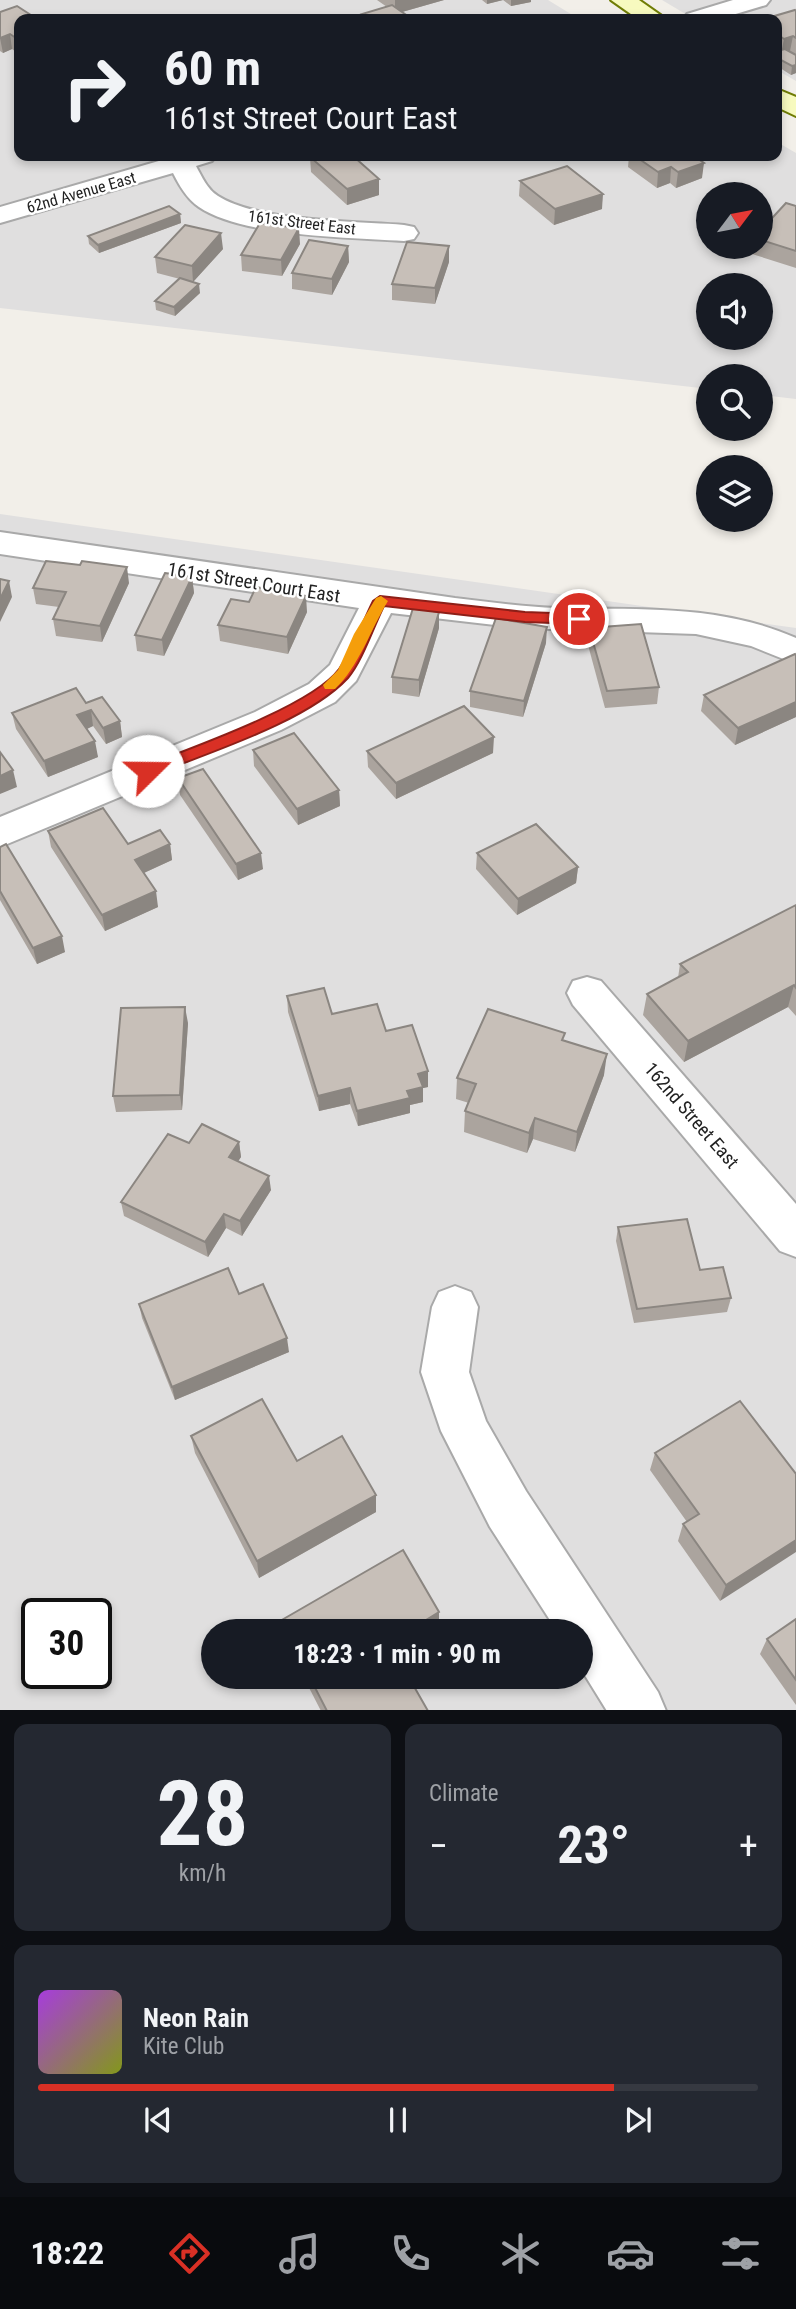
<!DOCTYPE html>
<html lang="en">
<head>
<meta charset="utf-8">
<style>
	body { margin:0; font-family:"Roboto Condensed",sans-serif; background:#242831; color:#f1f3f6; height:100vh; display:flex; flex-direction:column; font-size:26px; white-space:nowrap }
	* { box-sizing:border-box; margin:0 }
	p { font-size:23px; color:#9ea1a6 }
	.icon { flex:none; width:38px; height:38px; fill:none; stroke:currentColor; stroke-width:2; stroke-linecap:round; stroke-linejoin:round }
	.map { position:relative; height:1710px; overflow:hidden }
	.drawer { display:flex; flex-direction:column; gap:14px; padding:14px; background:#0d0f14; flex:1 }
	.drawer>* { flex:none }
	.guide { position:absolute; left:14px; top:14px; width:768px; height:147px; border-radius:14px; box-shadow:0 4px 10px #0003; background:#171b24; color:#f1f3f6; overflow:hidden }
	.needle { width:46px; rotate:58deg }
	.buttons { position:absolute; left:696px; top:182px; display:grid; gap:14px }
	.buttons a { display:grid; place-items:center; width:77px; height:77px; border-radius:50%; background:#171b24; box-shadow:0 4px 10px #0003; font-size:35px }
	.speed { position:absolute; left:21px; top:1598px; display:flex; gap:14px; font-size:35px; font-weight:700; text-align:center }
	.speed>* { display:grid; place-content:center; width:91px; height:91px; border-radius:50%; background:#171b24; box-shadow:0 4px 10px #0003; line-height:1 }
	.speed .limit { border:4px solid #111; border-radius:10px; background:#fff; color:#111 }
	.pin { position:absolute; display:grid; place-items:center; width:60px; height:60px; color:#fff; margin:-30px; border:4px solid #fff; border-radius:50%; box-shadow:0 2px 7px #0007 }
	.me { position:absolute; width:77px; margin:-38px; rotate:68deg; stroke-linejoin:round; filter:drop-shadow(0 0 5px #0008) }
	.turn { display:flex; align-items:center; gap:24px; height:147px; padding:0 35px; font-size:32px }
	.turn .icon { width:91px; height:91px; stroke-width:2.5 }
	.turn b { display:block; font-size:49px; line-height:60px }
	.big { font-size:52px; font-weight:700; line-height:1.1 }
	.drawer .card { flex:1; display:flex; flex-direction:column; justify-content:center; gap:10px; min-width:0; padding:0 24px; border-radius:14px; background:#242831 }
	.drawer .dial { align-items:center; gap:0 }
	.dial b { font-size:91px; line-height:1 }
	.song { display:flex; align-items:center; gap:21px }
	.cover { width:84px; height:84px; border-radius:10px; background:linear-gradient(135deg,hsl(280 70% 55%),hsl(70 70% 35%)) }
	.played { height:7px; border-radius:4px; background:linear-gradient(90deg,#d93025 80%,#363941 80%) }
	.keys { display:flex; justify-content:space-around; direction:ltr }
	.heat { display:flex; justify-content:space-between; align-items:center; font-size:38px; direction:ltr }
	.drawer .tiles { flex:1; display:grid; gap:14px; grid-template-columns:1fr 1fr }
	.card:last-child { grid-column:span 2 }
	.trip { position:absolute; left:201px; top:1619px; width:392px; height:70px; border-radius:35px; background:#171b24; box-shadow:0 4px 10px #0003; font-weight:700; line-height:70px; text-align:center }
	.tab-bar { display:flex; height:112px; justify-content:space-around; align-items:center; background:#090b0e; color:#9ea1a6 }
	.tab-bar .icon { width:49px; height:49px }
	.tab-bar .active { color:#d93025 }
	.tab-bar b { font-size:32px; color:#f1f3f6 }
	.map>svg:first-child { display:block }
	.residential { fill:#e0dfdf; fill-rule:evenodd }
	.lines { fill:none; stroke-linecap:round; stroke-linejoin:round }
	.minor-casing { stroke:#a9a9a9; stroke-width:4 }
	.secondary-casing { stroke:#707d05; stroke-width:4 }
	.minor { fill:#fff; fill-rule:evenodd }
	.secondary { fill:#f7fabf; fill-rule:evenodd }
	.wall { fill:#aba49e }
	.shaded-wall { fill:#8b8681 }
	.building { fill:#c7bfb8; stroke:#8b8681; stroke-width:2 }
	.route { fill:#d93025; stroke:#8d1f18; stroke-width:2 }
	.slow { fill:#f59e0b }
	.labels { text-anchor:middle; stroke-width:5; stroke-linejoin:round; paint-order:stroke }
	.far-street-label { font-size:16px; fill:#222; stroke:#fff }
	.street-label { font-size:19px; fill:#222; stroke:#fff }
</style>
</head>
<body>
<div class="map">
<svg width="796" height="1711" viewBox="0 0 796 1711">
	<rect width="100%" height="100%" fill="#f2efe9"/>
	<g class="residential">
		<path d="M0,0H548L579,19H19V156H777V142L796,153V399L761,395V376H709V389L0,308ZM709,194H761V247H709ZM709,285H761V338H709Z"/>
		<polygon points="662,0 796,0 796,81 777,70 777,19 694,19"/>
		<path d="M0,514L796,628V1710H0ZM37,1614H96V1673H37ZM214,1631H581V1676H214Z"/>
	</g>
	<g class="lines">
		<defs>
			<g id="minor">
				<polygon points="733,0 770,0 766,5 719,19 683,19 687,14"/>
				<path d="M176,156H216L212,161L196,166C202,177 207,189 218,196C259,222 355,221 404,225L414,227L418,233L414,239L404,241C350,237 243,237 199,207C187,199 179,185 173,173L0,223V207Z"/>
				<path d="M0,532L455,598C489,602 523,607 557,608C639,610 719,604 796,638V664L751,646L696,634L520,628L391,613L356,681L335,702L281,730L0,847V817L255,712L309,684L330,665L359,608L0,554Z"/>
				<polygon points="587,977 601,981 796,1204 796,1257 780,1251 573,1005 567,993 573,981"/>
				<polygon points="455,1286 471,1292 478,1307 469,1372 486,1421 526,1491 658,1692 666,1711 607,1711 581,1669 581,1631 557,1631 490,1527 441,1431 421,1372 432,1307 439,1292"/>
			</g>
			<g id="secondary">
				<polygon points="611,0 639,0 666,19 638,19"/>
				<polygon points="777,89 796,97 796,116 777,107"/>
			</g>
		</defs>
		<use href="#minor" class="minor-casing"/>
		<use href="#secondary" class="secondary-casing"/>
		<use href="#minor" class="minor"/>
		<use href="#secondary" class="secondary"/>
	</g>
	<g class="wall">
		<polygon points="377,0 444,0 402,12 412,19 362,19 362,14 387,7"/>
		<polygon points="482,0 531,0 531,2 511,6 503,0 487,4"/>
		<polygon points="796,11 796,55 789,51 796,55 796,73 791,75 777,66 777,19"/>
		<polygon points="0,12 19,19 19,54 12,49 3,53 0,51"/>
		<polygon points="629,156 703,156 697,158 702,178 676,188 670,183 657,188 628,167"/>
		<polygon points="310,157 379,195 347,205 311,172"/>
		<polygon points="520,181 602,209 554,225 519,196"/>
		<polygon points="796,206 796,268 752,254 753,247 761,247 761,230"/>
		<polygon points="180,214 181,223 99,253 89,244 88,236"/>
		<polygon points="300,244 282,276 242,271 241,255"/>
		<polygon points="348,246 349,262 332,295 292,289 292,273"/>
		<polygon points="223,249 193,282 200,293 175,316 156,310 155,301 180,279 157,273 155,257"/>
		<polygon points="449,262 435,304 392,300 392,284"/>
		<polygon points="192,577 194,593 164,656 137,651 135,635"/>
		<polygon points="129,583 102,642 56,636 53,619 59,607 36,604 33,588"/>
		<polygon points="249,602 307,612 288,654 220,641 218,625"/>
		<polygon points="439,612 439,628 419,697 392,693 392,677"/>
		<polygon points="589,628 659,687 657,704 605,708 588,645"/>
		<polygon points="546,643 523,717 470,707 470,691"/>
		<polygon points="796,655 796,717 735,745 701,711 704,695"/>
		<polygon points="86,703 120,721 122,737 106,744 93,726 87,729 98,757 48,777 16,729 12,713"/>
		<polygon points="253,750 339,790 340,806 298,825 254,766"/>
		<polygon points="367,751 493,753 396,799 368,767"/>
		<polygon points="178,778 263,869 238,880 180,795"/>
		<polygon points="48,831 128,844 170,844 172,860 144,873 158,907 105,931 51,847"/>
		<polygon points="0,847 65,952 37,964 0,900"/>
		<polygon points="477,853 578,867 576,883 517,915 476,869"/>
		<polygon points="796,905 796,1016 788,1007 684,1062 643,1015 647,994 678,978 680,964"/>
		<polygon points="287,996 332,1014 428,1071 428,1087 423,1088 423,1102 410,1105 410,1113 358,1126 350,1104 319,1111 288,1012"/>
		<polygon points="188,1023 182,1110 116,1112 113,1096"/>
		<polygon points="564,1041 604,1075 575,1152 533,1139 527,1153 464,1132 465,1111 469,1103 456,1099 457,1078"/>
		<polygon points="239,1142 241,1157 238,1161 271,1190 242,1236 226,1228 208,1257 124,1216 121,1202 189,1143"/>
		<polygon points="618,1227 700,1270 731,1298 727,1312 634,1323 616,1241"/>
		<polygon points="239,1294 289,1352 175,1400 142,1318 139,1304"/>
		<polygon points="191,1436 297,1461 376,1512 259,1578 195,1453"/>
		<polygon points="655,1453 796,1474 720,1601 678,1541 683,1524 687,1522 650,1470"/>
		<polygon points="796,1619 796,1705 760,1654 767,1639"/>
		<polygon points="303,1676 408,1676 428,1711 321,1711"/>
	</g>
	<g class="shaded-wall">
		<polygon points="395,0 444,0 395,14"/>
		<polygon points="487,0 503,0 487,4"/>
		<polygon points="511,0 531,0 531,2 511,6"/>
		<polygon points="10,34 12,49 3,53 0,38"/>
		<polygon points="793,36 790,51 781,54 784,39"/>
		<polygon points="796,65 796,73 791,75 792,66"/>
		<polygon points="704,163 702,178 676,188 678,172"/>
		<polygon points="671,167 670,183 657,188 658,172"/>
		<polygon points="379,179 379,195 347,205 347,189"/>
		<polygon points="603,194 602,209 554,225 555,209"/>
		<polygon points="180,214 181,223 99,253 98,245"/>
		<polygon points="299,228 300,244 282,276 281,260"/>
		<polygon points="221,233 223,249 193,282 192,266"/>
		<polygon points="348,246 349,262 332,295 332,279"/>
		<polygon points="449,246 449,262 435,304 435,288"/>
		<polygon points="199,284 200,293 175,316 174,307"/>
		<polygon points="127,567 129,583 102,642 100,626"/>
		<polygon points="192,577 194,593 164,656 162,640"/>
		<polygon points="9,581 12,597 0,622 0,599"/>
		<polygon points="306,596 307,612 288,654 287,637"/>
		<polygon points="439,612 439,628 419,697 419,680"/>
		<polygon points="547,627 546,643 523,717 524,701"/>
		<polygon points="796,702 796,717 735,745 738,728"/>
		<polygon points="91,710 93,726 80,732 77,715"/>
		<polygon points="120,721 122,737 106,744 103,728"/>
		<polygon points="494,737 493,753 396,799 396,783"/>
		<polygon points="95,741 98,757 48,777 44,761"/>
		<polygon points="13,770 17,787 0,794 0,776"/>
		<polygon points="339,790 340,806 298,825 297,809"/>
		<polygon points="170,844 172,860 137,876 135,860"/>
		<polygon points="261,853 263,869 238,880 236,864"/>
		<polygon points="578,867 576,883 517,915 518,899"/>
		<polygon points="156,891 158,907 105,931 102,915"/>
		<polygon points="62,936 65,952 37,964 33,948"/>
		<polygon points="794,985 788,1007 684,1062 688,1041"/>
		<polygon points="185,1007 188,1023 182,1110 180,1095"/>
		<polygon points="607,1054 604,1075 575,1152 577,1132"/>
		<polygon points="428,1071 428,1087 423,1088 423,1102 410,1105 410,1113 358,1126 357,1111 407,1091 418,1074"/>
		<polygon points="350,1088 350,1104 319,1111 318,1096"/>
		<polygon points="535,1118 533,1139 527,1153 529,1133"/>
		<polygon points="239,1142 241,1157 231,1172 229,1157"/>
		<polygon points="269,1176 271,1190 242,1236 240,1221"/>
		<polygon points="224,1214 226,1228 208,1257 205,1242"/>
		<polygon points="287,1338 289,1352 175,1400 172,1387"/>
		<polygon points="376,1495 376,1512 259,1578 257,1561"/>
		<polygon points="796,1540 796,1552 720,1601 726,1585"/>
		<polygon points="439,1612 439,1628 434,1631 408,1631"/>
	</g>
	<g class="building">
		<polygon points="392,5 412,19 370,19 362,14"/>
		<polygon points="17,6 37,19 19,19 19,40 10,34 0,38 0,12"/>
		<polygon points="795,10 796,11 796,38 793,36 784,39 777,34 777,19 764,19"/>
		<polygon points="785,49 796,55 796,65 792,66 777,58 777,51"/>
		<polygon points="313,156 353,156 379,179 347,189 310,157"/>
		<polygon points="635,156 694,156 704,163 678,172 671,167 658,172"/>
		<polygon points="567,166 603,194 555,209 520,181"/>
		<polygon points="786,203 796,206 796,251 761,240 761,230"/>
		<polygon points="169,206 180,214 98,245 88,236"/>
		<polygon points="260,223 299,228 281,260 241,255"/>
		<polygon points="185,225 221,233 192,266 155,257"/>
		<polygon points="309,240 348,246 332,279 292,273"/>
		<polygon points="407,242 449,246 435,288 392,284"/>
		<polygon points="180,278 199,284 174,307 155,301"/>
		<polygon points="46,561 80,565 82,561 127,567 100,626 53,619 66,592 33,588"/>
		<polygon points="165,573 192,577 162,640 135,635"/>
		<polygon points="0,579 9,581 0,599"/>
		<polygon points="256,587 306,596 287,637 218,625 231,599 249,602"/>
		<polygon points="413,608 439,612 419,680 392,677"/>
		<polygon points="496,618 547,627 524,701 470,691"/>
		<polygon points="641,624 659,687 607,691 589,628"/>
		<polygon points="795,654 796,655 796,702 738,728 704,695"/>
		<polygon points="76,688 86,703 102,697 120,721 103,728 91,710 77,715 95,741 44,761 12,713"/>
		<polygon points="464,706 494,737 396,783 367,751"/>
		<polygon points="294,733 339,790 297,809 253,750"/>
		<polygon points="0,752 13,770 0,776"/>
		<polygon points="203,769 261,853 236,864 178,778"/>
		<polygon points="103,808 128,844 160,830 170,844 135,860 156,891 102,915 48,831"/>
		<polygon points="536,824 578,867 518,899 477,853"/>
		<polygon points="6,844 62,936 33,948 0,891 0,847"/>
		<polygon points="796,905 796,988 794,985 688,1041 647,994 688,972 680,964"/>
		<polygon points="324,988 332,1014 377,1004 386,1031 412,1025 428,1071 418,1074 423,1087 407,1091 410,1098 357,1111 350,1088 318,1096 287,996"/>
		<polygon points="185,1007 180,1095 113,1096 121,1008"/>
		<polygon points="488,1009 565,1033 562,1040 607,1054 577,1132 535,1118 529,1133 465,1111 476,1084 457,1078"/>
		<polygon points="202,1124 239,1142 229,1157 269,1176 240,1221 224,1214 205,1242 121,1202 168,1134 189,1143"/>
		<polygon points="687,1219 700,1270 723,1267 731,1298 637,1309 618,1227"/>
		<polygon points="228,1268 239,1294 263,1284 287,1338 172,1387 139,1304"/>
		<polygon points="262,1399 297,1461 342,1436 376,1495 257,1561 191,1436"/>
		<polygon points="740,1401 796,1474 796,1540 726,1585 683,1524 699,1514 655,1453"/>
		<polygon points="403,1550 439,1612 408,1631 286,1631 280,1621"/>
		<polygon points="796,1619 796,1680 767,1639"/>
		<polygon points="309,1676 408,1676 428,1711 327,1711"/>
	</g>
	<path class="route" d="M380,596L525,612L579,614L586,619L579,624L525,622L384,606C374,626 362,662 348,678C307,722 210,752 153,775H142L140,771L142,767C188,749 312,706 339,669C353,649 362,623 373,601Z"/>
	<path class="slow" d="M381,596L388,601C371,629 358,668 335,689H325L323,685L338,670L354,634L376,598Z"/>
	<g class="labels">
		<g class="far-street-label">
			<text transform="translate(81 192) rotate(-16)" y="6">62nd Avenue East</text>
			<text transform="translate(302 222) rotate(7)" y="6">161st Street East</text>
		</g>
		<g class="street-label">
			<text transform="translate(254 582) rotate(9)" y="7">161st Street Court East</text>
			<text transform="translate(692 1115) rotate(49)" y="7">162nd Street East</text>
		</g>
	</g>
</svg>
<div class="buttons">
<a><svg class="needle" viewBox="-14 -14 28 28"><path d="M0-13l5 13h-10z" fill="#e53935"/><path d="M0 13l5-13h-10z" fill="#9ea1a6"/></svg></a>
<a><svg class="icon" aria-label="sound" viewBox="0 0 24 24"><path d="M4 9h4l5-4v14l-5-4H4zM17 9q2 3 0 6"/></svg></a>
<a><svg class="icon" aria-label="search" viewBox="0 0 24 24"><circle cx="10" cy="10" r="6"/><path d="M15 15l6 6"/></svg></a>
<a><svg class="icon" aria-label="layers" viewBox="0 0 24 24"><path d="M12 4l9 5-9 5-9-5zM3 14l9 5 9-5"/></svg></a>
</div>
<div class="speed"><div class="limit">30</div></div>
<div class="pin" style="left:579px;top:619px;background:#d93025"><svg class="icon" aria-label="arrive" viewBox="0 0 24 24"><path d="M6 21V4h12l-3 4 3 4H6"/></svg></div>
<svg class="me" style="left:148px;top:771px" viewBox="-20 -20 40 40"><circle r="19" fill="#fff"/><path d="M0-13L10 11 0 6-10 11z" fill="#d93025"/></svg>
<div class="trip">18:23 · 1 min · 90 m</div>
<div class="guide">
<div class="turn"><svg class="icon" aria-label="right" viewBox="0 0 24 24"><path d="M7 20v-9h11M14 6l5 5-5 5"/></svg><div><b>60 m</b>161st Street Court East</div></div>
</div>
</div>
<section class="drawer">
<div class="tiles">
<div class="card dial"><b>28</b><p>km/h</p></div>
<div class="card"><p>Climate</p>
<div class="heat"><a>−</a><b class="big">23°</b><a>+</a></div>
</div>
<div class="card">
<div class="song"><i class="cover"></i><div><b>Neon Rain</b><p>Kite Club</p></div></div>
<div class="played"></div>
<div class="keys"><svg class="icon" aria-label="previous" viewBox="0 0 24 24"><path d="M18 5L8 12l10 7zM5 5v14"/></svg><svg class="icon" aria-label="pause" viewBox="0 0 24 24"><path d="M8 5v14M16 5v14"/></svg><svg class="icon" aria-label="next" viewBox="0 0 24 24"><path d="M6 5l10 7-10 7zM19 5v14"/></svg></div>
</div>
</div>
</section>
<nav class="tab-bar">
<b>18:22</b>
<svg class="icon active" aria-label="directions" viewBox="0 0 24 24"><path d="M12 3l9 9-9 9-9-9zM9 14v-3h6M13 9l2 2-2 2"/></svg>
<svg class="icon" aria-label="music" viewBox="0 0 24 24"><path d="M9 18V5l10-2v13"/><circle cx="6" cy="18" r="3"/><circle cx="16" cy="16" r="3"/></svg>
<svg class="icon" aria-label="phone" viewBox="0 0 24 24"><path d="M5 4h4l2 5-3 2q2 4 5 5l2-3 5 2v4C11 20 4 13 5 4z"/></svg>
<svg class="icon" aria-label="climate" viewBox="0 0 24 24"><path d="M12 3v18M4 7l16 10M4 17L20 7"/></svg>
<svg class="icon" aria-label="car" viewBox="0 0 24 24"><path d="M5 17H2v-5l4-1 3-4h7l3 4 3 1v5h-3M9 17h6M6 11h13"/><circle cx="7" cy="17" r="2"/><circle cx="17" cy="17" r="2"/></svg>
<svg class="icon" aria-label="filters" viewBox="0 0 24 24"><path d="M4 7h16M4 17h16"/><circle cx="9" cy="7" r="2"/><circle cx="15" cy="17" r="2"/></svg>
</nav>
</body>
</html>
